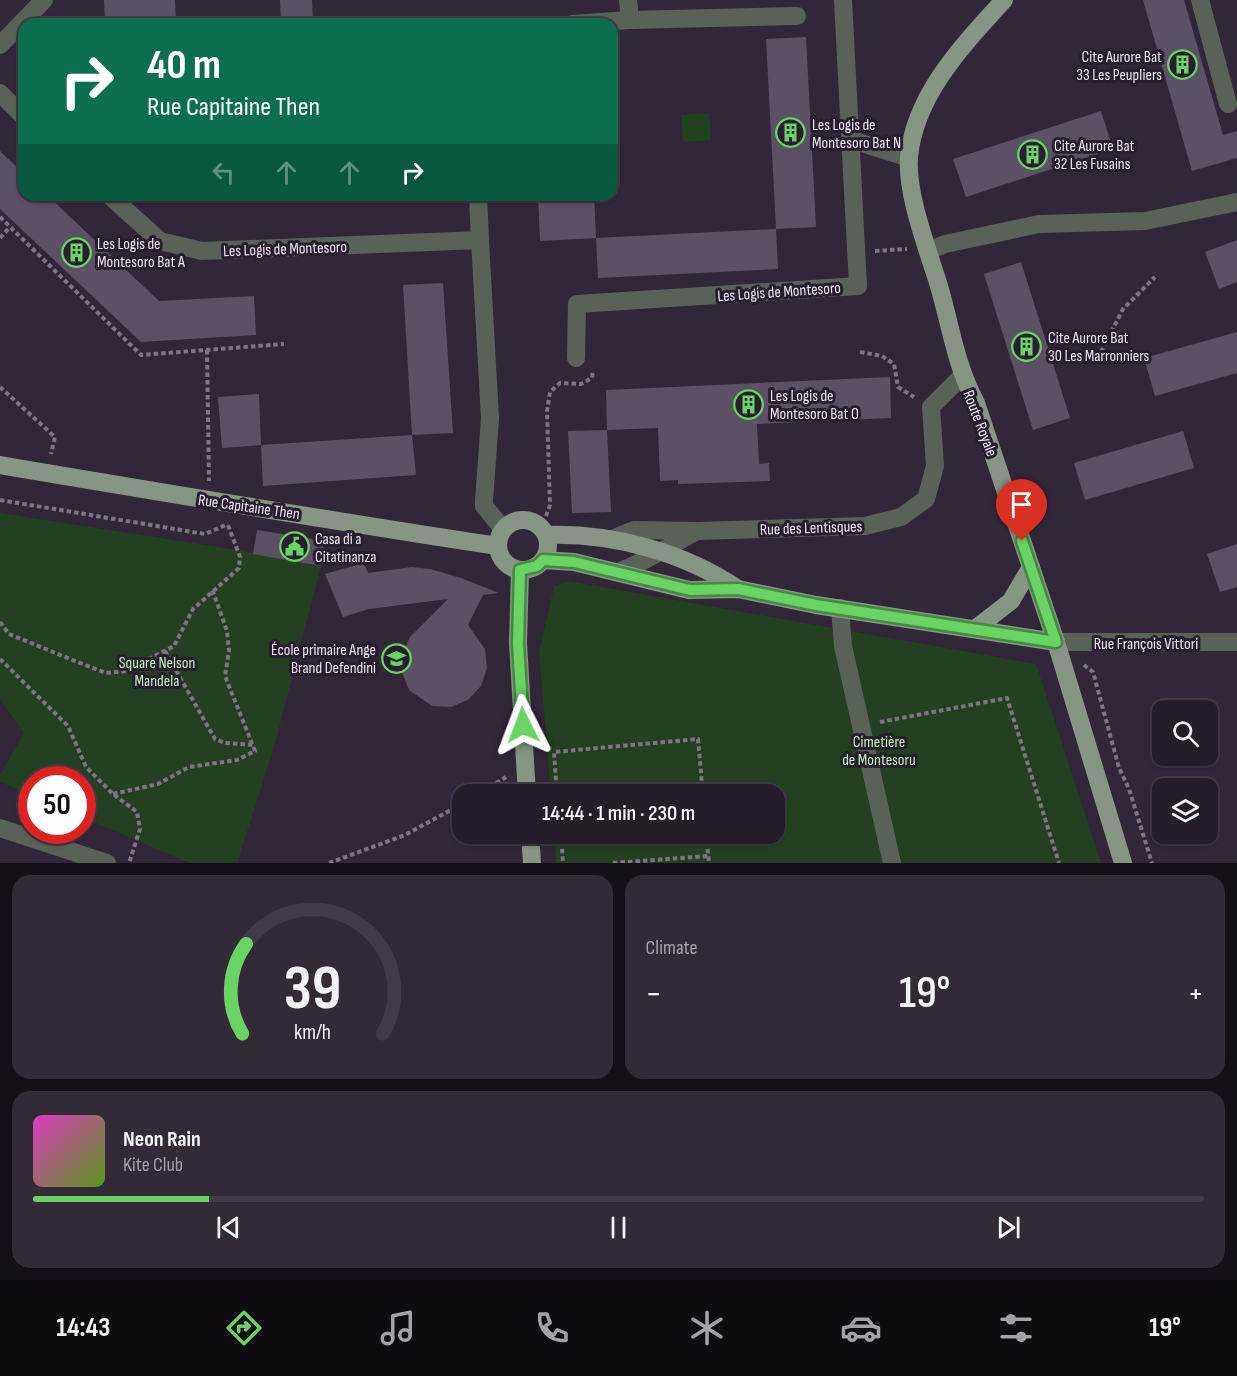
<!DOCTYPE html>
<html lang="en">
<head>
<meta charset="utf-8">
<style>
	body { margin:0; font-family:"Sofia Sans Condensed",sans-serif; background:#322a37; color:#f1f3f6; height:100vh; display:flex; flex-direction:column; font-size:22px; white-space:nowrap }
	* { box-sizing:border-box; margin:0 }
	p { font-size:20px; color:#a4a2a9 }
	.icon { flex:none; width:33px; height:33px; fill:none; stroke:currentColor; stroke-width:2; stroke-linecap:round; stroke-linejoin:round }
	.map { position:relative; height:863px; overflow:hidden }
	.panel { display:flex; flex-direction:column; gap:12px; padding:12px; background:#151018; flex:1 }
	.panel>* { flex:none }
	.top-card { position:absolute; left:18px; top:18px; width:600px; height:183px; border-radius:18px; box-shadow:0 2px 4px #0004,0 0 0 2px #423b47; background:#0b6e4f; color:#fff; overflow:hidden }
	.buttons { position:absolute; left:1152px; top:700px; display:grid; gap:12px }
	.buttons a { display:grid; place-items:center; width:66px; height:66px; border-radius:12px; background:#261d2b; box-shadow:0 2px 4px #0004,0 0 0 2px #423b47; font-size:30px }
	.speed { position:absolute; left:18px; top:766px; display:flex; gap:12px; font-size:30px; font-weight:700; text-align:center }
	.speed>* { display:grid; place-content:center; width:78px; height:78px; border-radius:50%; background:#261d2b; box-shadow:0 2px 4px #0004,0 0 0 2px #423b47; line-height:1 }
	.speed .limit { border:9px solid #d22; background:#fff; color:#111 }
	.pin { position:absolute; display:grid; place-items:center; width:51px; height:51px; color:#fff; margin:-62px -26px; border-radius:50% 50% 50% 0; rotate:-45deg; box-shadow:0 0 6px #0007 }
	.pin .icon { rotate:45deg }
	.me { position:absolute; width:66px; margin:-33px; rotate:357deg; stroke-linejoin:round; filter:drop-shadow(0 0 4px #0008) }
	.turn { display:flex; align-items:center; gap:21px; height:126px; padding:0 30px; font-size:27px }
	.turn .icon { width:78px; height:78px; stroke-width:2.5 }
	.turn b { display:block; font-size:42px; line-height:51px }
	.lanes { display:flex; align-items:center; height:57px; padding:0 30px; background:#0003; justify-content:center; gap:30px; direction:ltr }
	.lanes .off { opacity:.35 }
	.big { font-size:45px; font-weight:600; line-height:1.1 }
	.panel .tile { flex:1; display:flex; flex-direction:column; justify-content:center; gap:9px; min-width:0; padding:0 21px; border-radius:18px; background:#322a37 }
	.panel .dial { align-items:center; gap:0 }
	.dial svg { height:156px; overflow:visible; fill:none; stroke:#423b47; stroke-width:7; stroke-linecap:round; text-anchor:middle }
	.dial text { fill:#f1f3f6; stroke:none }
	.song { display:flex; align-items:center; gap:18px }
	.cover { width:72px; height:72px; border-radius:9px; background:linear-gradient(135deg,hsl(310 70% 55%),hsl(90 70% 35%)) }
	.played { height:6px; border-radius:3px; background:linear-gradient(90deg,#69d464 15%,#423b47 15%) }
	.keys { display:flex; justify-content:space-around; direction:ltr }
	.heat { display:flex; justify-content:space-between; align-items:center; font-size:33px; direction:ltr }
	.panel .tiles { flex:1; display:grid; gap:12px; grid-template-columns:1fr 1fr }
	.tile:last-child { grid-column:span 2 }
	.trip { position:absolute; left:452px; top:784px; width:333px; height:60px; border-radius:18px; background:#261d2b; box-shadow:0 2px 4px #0004,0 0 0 2px #423b47; font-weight:600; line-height:60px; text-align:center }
	.dock { display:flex; height:96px; justify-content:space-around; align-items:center; background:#0f0c11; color:#a4a2a9 }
	.dock .icon { width:42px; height:42px }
	.dock .current { color:#69d464 }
	.dock b { font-size:27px; color:#f1f3f6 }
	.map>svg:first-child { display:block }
	.green { fill:#234121 }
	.building { fill:#5c5064 }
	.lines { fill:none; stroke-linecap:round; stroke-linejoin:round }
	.path { stroke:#7e7484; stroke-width:4; stroke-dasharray:4.5 3; stroke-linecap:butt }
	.minor { stroke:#5a6159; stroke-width:18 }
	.major { stroke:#869584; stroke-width:18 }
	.route-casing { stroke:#448a41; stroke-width:15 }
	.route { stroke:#69d464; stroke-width:10 }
	.labels { text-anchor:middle; stroke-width:6; stroke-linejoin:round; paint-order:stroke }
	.poi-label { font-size:16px; fill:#ede6f2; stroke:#281e2f; text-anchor:start }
	.street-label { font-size:16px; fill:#ede6f2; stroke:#281e2f }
	.park-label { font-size:16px; fill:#bef6ba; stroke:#281e2f }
</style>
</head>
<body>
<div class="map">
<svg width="1237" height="863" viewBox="0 0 1237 863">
	<rect width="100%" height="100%" fill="#322739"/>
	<g class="green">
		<polygon points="709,113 711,140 683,142 681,115"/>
		<polygon points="0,513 237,550 321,566 274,747 237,863 189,863 83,817 82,780 32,780 31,795 0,782 0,775 24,733 0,699"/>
		<polygon points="568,581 1036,664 1101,863 556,863 554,834 774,834 774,795 551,795 539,652 554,587"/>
	</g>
	<g class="building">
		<polygon points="104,0 175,0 176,24 105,24"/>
		<polygon points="280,0 312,0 313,24 281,24"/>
		<polygon points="1143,0 1184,0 1223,135 1237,131 1237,158 1192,171"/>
		<polygon points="806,37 816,227 776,229 766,39"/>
		<polygon points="1101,111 1113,149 966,197 953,159"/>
		<polygon points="0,151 24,174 24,195 47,195 159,301 254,296 256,335 141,342 0,209"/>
		<polygon points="538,195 594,195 596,238 540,241"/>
		<polygon points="776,229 778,269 598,278 596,238"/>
		<polygon points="1237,240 1237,282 1219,289 1205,252"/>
		<polygon points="1021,262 1070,418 1033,430 984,274"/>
		<polygon points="443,283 453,433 412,435 403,285"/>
		<polygon points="1237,332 1237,373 1155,396 1144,358"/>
		<polygon points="890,377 891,418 757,424 759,464 769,463 770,481 678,484 678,480 660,481 658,428 607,430 606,390"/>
		<polygon points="259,394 261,445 222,448 218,397"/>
		<polygon points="607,430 611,512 572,513 568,431"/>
		<polygon points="1183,431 1194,468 1085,500 1074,463"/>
		<polygon points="412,435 416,475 263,486 261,445"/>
		<polygon points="257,530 325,541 321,566 253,554"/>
		<polygon points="1237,544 1237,587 1220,592 1207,554"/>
		<polygon points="364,563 368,573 412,567 430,569 461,578 499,593 483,595 468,625 485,649 487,668 481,686 468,700 451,707 432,706 409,690 402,672 402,654 410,637 448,599 369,609 343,617 325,574"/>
	</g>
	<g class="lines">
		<g class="path">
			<polyline points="0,217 141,355 284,344"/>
			<polyline points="0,238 10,227"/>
			<polyline points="875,251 907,249"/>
			<polyline points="207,350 209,481"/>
			<polyline points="860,352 882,356 894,364 898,387 914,397"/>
			<polyline points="1101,352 1123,309 1155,277"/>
			<polyline points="0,387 55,437 51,454"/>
			<polyline points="0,500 205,534 228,524"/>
			<polyline points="546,516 550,505 547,411 550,392 560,383 581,384 592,378 593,371"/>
			<polyline points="0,622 9,634 75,661 106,673 126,671 174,646 193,609 239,568 240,557 228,525"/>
			<polyline points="165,651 215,739 225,743 254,745"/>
			<polyline points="0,659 68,726 86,767 113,794 137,812 140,829 129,863"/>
			<polyline points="1084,665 1093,672 1119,768 1129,789 1152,863"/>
			<polyline points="880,722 1007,698 1059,863"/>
			<polyline points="113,794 158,784 189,767 237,760 255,751 225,676 229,651 227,631 212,589"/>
			<polyline points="477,795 506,777"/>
			<polyline points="557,795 554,752 698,739 703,795"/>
			<polyline points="561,834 563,863"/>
			<polyline points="706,834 709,863"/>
			<polyline points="329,863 405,835 462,804"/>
			<polyline points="613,863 708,856"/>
		</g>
		<g class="minor">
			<polyline points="1200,0 1228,104"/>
			<polyline points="630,20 797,16"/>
			<polyline points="572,24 630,20 628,0"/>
			<polyline points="0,45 44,0"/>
			<polyline points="0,93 24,117"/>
			<polyline points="852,140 909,158"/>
			<polyline points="109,195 160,241 202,251 480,240 490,418 484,501 484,506 503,529"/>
			<polyline points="478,195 480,240"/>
			<polyline points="928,251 945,244 1039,224 1145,221 1237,202"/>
			<polyline points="576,358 577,304 858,286 843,0"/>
			<polyline points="614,538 634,530 697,531 865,526 901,517 926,499 935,466 931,407 962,376"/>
			<path d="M618,572C646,562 670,545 697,531"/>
			<polyline points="840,608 843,646 892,863"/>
			<polyline points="1056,642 1237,642"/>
			<polyline points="0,828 107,863"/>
		</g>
		<g class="major">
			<path d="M1004,0C964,44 915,94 909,157C906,194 928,250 939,286C951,327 955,363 976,403L1056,642L1123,863"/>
			<path d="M0,465C166,493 332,521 498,546"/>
			<circle cx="523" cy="545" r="25"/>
			<path d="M547,535C612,533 684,552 738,589"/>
			<polyline points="543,560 574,562 689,590 738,589 816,605 1056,642"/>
			<polyline points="520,570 518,643 527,795"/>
			<polyline points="975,629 1011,601 1031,567"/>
			<polyline points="530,834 532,863"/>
		</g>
	</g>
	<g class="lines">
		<defs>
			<polyline id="route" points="523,725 518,643 520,570 537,566 543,560 574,562 690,590 738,589 816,605 1056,642 1022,541"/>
		</defs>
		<use href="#route" class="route-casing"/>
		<use href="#route" class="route"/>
	</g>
	<defs>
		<symbol id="building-ring" viewBox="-11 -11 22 22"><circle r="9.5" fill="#281e2f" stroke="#69d464" stroke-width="1.5"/><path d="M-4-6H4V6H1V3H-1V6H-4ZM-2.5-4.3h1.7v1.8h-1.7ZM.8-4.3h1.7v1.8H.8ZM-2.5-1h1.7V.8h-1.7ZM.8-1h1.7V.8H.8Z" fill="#69d464"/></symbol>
		<symbol id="civic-ring" viewBox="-11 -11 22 22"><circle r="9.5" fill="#281e2f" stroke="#69d464" stroke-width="1.5"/><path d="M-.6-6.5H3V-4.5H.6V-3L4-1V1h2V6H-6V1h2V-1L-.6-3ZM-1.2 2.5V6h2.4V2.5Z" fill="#69d464"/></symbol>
		<symbol id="school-ring" viewBox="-11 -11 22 22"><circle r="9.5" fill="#281e2f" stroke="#69d464" stroke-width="1.5"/><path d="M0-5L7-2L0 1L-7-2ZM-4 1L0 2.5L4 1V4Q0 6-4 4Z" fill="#69d464"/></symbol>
	</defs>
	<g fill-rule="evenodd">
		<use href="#building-ring" x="1166" y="48" width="33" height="33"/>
		<use href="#building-ring" x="774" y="116" width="33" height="33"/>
		<use href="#building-ring" x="1016" y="138" width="33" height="33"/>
		<use href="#building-ring" x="60" y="236" width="33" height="33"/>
		<use href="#building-ring" x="1010" y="330" width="33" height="33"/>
		<use href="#building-ring" x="732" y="388" width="33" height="33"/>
		<use href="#civic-ring" x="278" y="530" width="33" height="33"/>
		<use href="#school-ring" x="380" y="642" width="33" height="33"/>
	</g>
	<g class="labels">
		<g class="poi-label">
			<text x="1162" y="62" text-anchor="end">Cite Aurore Bat<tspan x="1162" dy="18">33 Les Peupliers</tspan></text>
			<text x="812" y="130">Les Logis de<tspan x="812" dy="18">Montesoro Bat N</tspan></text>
			<text x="1054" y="151">Cite Aurore Bat<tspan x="1054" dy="18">32 Les Fusains</tspan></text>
			<text x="97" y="249">Les Logis de<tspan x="97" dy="18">Montesoro Bat A</tspan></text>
			<text x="1048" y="343">Cite Aurore Bat<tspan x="1048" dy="18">30 Les Marronniers</tspan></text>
			<text x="770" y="401">Les Logis de<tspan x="770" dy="18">Montesoro Bat O</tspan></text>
			<text x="315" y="544">Casa di a<tspan x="315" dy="18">Citatinanza</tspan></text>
			<text x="376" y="655" text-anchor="end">École primaire Ange<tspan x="376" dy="18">Brand Defendini</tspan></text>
		</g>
		<g class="street-label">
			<text transform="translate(285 248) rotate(-2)" y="6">Les Logis de Montesoro</text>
			<text transform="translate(779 291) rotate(-4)" y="6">Les Logis de Montesoro</text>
			<text transform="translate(981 423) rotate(69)" y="6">Route Royale</text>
			<text transform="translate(249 506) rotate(8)" y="6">Rue Capitaine Then</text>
			<text transform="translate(811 527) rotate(-2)" y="6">Rue des Lentisques</text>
			<text x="1146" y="649">Rue François Vittori</text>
		</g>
		<g class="park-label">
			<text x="157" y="668">Square Nelson<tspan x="157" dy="18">Mandela</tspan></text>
			<text x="879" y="747">Cimetière<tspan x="879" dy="18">de Montesoru</tspan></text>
		</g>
	</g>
</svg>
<div class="buttons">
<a><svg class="icon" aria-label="search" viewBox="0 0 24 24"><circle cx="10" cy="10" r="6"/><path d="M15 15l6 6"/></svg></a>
<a><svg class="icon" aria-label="layers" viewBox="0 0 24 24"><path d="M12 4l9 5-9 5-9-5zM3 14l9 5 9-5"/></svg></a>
</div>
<div class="speed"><div class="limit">50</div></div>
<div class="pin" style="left:1022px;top:541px;background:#d93025"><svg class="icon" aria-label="arrive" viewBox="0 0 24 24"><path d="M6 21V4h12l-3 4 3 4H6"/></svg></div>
<svg class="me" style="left:523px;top:725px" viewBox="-20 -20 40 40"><path d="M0-17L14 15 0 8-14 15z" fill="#69d464" stroke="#fff" stroke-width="4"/></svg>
<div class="trip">14:44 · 1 min · 230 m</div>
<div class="top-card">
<div class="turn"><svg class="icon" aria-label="right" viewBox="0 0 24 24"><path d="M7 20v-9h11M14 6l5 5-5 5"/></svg><div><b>40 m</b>Rue Capitaine Then</div></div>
<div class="lanes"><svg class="icon off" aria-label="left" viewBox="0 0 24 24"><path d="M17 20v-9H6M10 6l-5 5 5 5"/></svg><svg class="icon off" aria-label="ahead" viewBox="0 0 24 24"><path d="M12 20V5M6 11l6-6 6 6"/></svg><svg class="icon off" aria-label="ahead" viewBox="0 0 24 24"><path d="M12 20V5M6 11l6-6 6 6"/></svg><svg class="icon" aria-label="right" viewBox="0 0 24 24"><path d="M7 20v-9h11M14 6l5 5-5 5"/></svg></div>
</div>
</div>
<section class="panel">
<div class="tiles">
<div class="tile dial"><svg viewBox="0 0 100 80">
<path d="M14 69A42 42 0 1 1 86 69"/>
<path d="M14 69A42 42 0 0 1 16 23" stroke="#69d464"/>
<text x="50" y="56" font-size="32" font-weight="700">39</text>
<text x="50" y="72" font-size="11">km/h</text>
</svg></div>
<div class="tile"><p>Climate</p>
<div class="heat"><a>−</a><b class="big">19°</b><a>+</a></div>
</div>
<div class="tile">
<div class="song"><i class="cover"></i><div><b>Neon Rain</b><p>Kite Club</p></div></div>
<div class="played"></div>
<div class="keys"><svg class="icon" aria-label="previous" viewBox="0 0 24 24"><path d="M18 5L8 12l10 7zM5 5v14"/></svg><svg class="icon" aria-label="pause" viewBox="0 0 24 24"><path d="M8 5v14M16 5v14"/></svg><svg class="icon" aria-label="next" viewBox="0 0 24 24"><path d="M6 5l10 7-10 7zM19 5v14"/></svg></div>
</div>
</div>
</section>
<nav class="dock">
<b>14:43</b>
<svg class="icon current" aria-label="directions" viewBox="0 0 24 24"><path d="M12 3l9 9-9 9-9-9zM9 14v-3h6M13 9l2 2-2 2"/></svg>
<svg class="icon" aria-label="music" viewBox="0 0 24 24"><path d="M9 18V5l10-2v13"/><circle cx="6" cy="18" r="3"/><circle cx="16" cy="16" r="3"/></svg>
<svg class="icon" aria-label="phone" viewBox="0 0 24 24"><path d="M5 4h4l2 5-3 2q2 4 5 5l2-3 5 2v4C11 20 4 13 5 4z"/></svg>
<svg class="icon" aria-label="climate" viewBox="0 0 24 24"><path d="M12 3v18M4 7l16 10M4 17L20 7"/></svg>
<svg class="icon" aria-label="car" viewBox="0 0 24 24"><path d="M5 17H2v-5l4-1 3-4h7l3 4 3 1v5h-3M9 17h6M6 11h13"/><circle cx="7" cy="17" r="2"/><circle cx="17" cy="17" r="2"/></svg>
<svg class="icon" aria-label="filters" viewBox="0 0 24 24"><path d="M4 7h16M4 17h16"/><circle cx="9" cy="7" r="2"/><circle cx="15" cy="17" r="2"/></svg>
<b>19°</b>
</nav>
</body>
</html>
